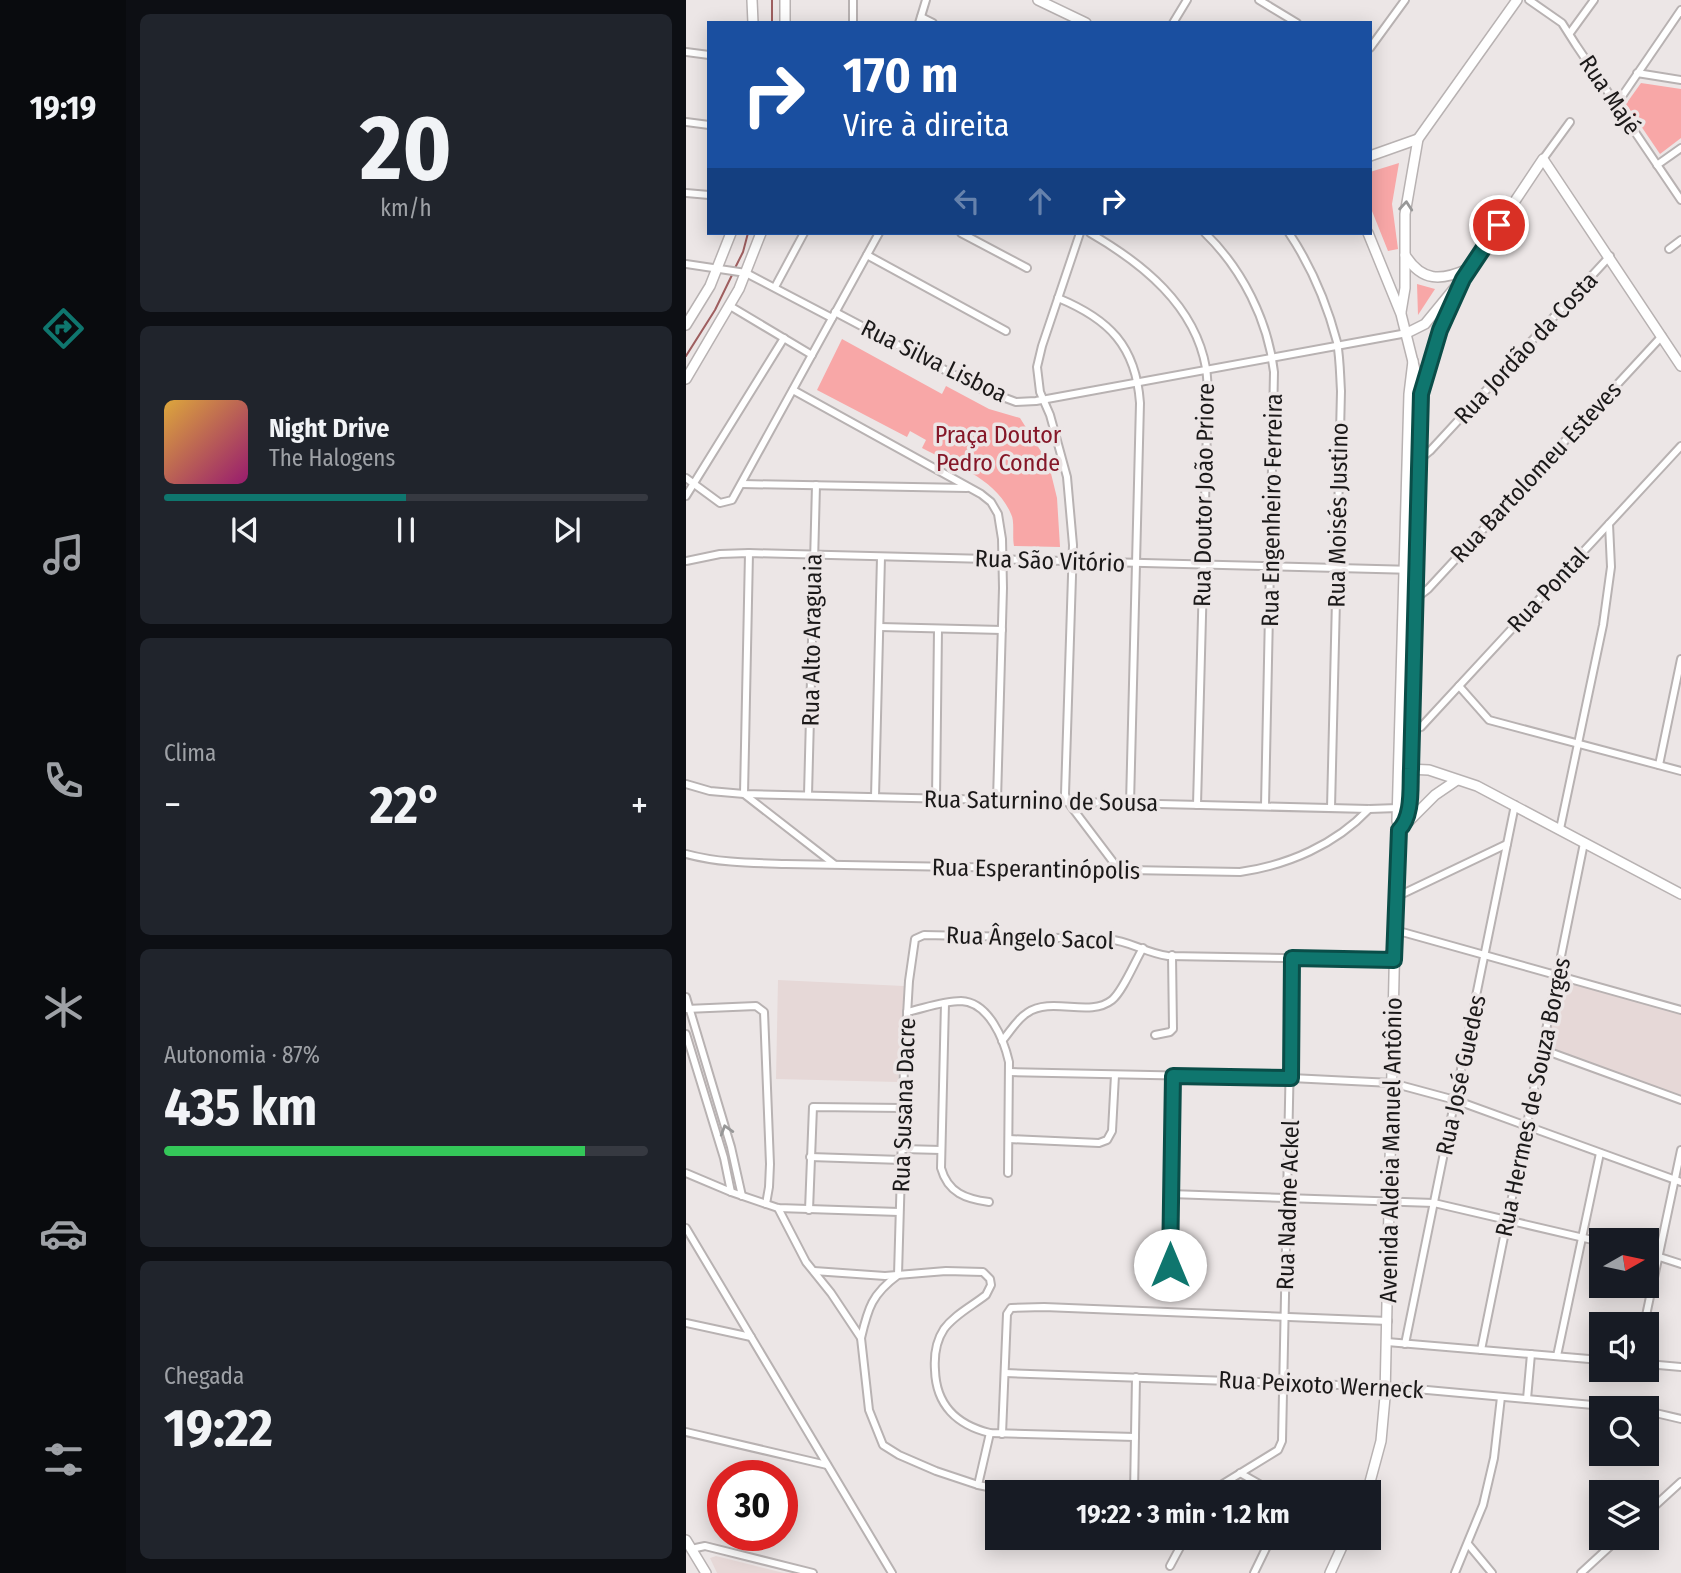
<!DOCTYPE html>
<html lang="pt">
<head>
<meta charset="utf-8">
<style>
	body { margin:0; font-family:"Fira Sans Condensed",sans-serif; background:#20242c; color:#f1f3f6; height:100vh; display:flex; flex-direction:column; font-size:26px; white-space:nowrap }
	* { box-sizing:border-box; margin:0 }
	p { font-size:23px; color:#9ea1a6 }
	.icon { flex:none; width:38px; height:38px; fill:none; stroke:currentColor; stroke-width:2; stroke-linecap:round; stroke-linejoin:round }
	.map { position:relative; flex:1; overflow:hidden }
	.sheet { display:flex; flex-direction:column; gap:14px; padding:14px; background:#0d0f14; width:560px }
	.sheet>* { flex:none }
	.banner { position:absolute; left:21px; top:21px; width:665px; height:214px; border-radius:0px; box-shadow:0 4px 18px #0003; background:#1a4fa0; color:#fff; overflow:hidden }
	.needle { width:46px; rotate:81deg }
	.fabs { position:absolute; left:903px; top:1228px; display:grid; gap:14px }
	.fabs a { display:grid; place-items:center; width:70px; height:70px; border-radius:0px; background:#171b24; box-shadow:0 4px 18px #0003; font-size:35px }
	.speed { position:absolute; left:21px; top:1460px; display:flex; gap:14px; font-size:35px; font-weight:700; text-align:center }
	.speed>* { display:grid; place-content:center; width:91px; height:91px; border-radius:50%; background:#171b24; box-shadow:0 4px 18px #0003; line-height:1 }
	.speed .limit { border:10px solid #d22; background:#fff; color:#111 }
	.pin { position:absolute; display:grid; place-items:center; width:60px; height:60px; color:#fff; margin:-30px; border:4px solid #fff; border-radius:50%; box-shadow:0 2px 7px #0007 }
	.me { position:absolute; width:77px; margin:-38px; rotate:0deg; stroke-linejoin:round; filter:drop-shadow(0 0 5px #0008) }
	.turn { display:flex; align-items:center; gap:24px; height:147px; padding:0 21px; font-size:32px }
	.turn .icon { width:91px; height:91px; stroke-width:2.5 }
	.turn b { display:block; font-size:49px; line-height:60px }
	.lanes { display:flex; align-items:center; height:66px; padding:0 21px; background:#0003; justify-content:center; gap:35px; direction:ltr }
	.lanes .off { opacity:.35 }
	.big { font-size:52px; font-weight:700; line-height:1.1 }
	.sheet .widget { flex:1; display:flex; flex-direction:column; justify-content:center; gap:10px; min-width:0; padding:0 24px; border-radius:10px; background:#20242c }
	.sheet .dial { align-items:center; gap:0 }
	.dial b { font-size:91px; line-height:1 }
	.song { display:flex; align-items:center; gap:21px }
	.cover { width:84px; height:84px; border-radius:10px; background:linear-gradient(135deg,hsl(40 70% 55%),hsl(320 70% 35%)) }
	.played { height:7px; border-radius:4px; background:linear-gradient(90deg,#0f766e 50%,#363941 50%) }
	.keys { display:flex; justify-content:space-around; direction:ltr }
	.heat { display:flex; justify-content:space-between; align-items:center; font-size:38px; direction:ltr }
	.charge { height:10px; border-radius:5px; background:linear-gradient(90deg,#34c759 87%,#363941 0) }
	.trip { position:absolute; left:299px; top:1480px; width:396px; height:70px; border-radius:0px; background:#171b24; box-shadow:0 4px 18px #0003; font-weight:700; line-height:70px; text-align:center }
	main { display:flex; flex:1; min-height:0 }
	.dock { display:flex; flex-direction:column; width:126px; justify-content:space-around; align-items:center; background:#090b0e; color:#9ea1a6 }
	.dock .icon { width:49px; height:49px }
	.dock .current { color:#0f766e }
	.dock b { font-size:32px; color:#f1f3f6 }
	.map>svg:first-child { display:block }
	.built { fill:#e6d8d7 }
	.green { fill:#f8a7a7 }
	.lines { fill:none; stroke-linecap:round; stroke-linejoin:round }
	.stream { stroke:#9e5e5f; stroke-width:2 }
	.street-casing { stroke:#b8b2b2; stroke-width:10 }
	.secondary-casing { stroke:#b8b2b2; stroke-width:12 }
	.street { stroke:#fff; stroke-width:6 }
	.secondary { stroke:#fff; stroke-width:9 }
	.oneway { stroke:#989898 }
	.route-casing { stroke:#0a4d48; stroke-width:18 }
	.route { stroke:#0f766e; stroke-width:12 }
	.labels { text-anchor:middle; stroke-width:7; stroke-linejoin:round; paint-order:stroke }
	.street-label { font-size:24px; fill:#1b1919; stroke:#ece6e6 }
	.park-label { font-size:24px; fill:#851728; stroke:#ece6e6 }
</style>
</head>
<body>
<main>
<nav class="dock">
<b>19:19</b>
<svg class="icon current" aria-label="directions" viewBox="0 0 24 24"><path d="M12 3l9 9-9 9-9-9zM9 14v-3h6M13 9l2 2-2 2"/></svg>
<svg class="icon" aria-label="music" viewBox="0 0 24 24"><path d="M9 18V5l10-2v13"/><circle cx="6" cy="18" r="3"/><circle cx="16" cy="16" r="3"/></svg>
<svg class="icon" aria-label="phone" viewBox="0 0 24 24"><path d="M5 4h4l2 5-3 2q2 4 5 5l2-3 5 2v4C11 20 4 13 5 4z"/></svg>
<svg class="icon" aria-label="climate" viewBox="0 0 24 24"><path d="M12 3v18M4 7l16 10M4 17L20 7"/></svg>
<svg class="icon" aria-label="car" viewBox="0 0 24 24"><path d="M5 17H2v-5l4-1 3-4h7l3 4 3 1v5h-3M9 17h6M6 11h13"/><circle cx="7" cy="17" r="2"/><circle cx="17" cy="17" r="2"/></svg>
<svg class="icon" aria-label="filters" viewBox="0 0 24 24"><path d="M4 7h16M4 17h16"/><circle cx="9" cy="7" r="2"/><circle cx="15" cy="17" r="2"/></svg>
</nav>
<section class="sheet">
<div class="widget dial"><b>20</b><p>km/h</p></div>
<div class="widget">
<div class="song"><i class="cover"></i><div><b>Night Drive</b><p>The Halogens</p></div></div>
<div class="played"></div>
<div class="keys"><svg class="icon" aria-label="previous" viewBox="0 0 24 24"><path d="M18 5L8 12l10 7zM5 5v14"/></svg><svg class="icon" aria-label="pause" viewBox="0 0 24 24"><path d="M8 5v14M16 5v14"/></svg><svg class="icon" aria-label="next" viewBox="0 0 24 24"><path d="M6 5l10 7-10 7zM19 5v14"/></svg></div>
</div>
<div class="widget"><p>Clima</p>
<div class="heat"><a>−</a><b class="big">22°</b><a>+</a></div>
</div>
<div class="widget"><p>Autonomia · 87%</p><b class="big">435 km</b><div class="charge"></div></div>
<div class="widget"><p>Chegada</p><b class="big">19:22</b></div>
</section>
<div class="map">
<svg width="995" height="1573" viewBox="0 0 995 1573">
	<rect width="100%" height="100%" fill="#ece6e6"/>
	<g class="built">
		<polygon points="873,977 995,1011 995,1100 858,1050"/>
		<polygon points="92,980 218,986 212,1082 90,1079"/>
		<polygon points="30,1556 98,1573 31,1573 24,1558"/>
	</g>
	<g class="green">
		<polygon points="955,83 995,89 995,138 974,154 940,104"/>
		<polygon points="713,163 706,204 712,249 702,251 684,206 684,172"/>
		<polygon points="731,284 749,289 732,315"/>
		<path d="M156,339L256,394L260,386L303,409L334,418L356,453H360L371,498L374,547L328,546C326,536 329,521 325,514C310,478 268,465 236,448L240,440L224,431L221,437L131,390Z"/>
	</g>
	<g class="lines">
		<g class="stream">
			<polyline points="86,0 86,23"/>
			<polyline points="48,270 57,252 62,233"/>
			<polyline points="0,356 29,310 46,275"/>
		</g>
		<defs>
			<g id="street">
				<polyline points="167,0 167,23"/>
				<polyline points="573,0 611,23"/>
				<polyline points="843,0 876,23 890,45 995,200"/>
				<polyline points="235,17 247,23"/>
				<polyline points="233,23 240,0"/>
				<polyline points="487,23 501,0"/>
				<polyline points="884,33 908,0"/>
				<polyline points="684,48 719,0"/>
				<polyline points="0,52 23,55"/>
				<polyline points="951,73 995,80"/>
				<polyline points="930,105 995,10"/>
				<polyline points="0,122 23,125"/>
				<polyline points="857,159 884,122"/>
				<polyline points="971,165 995,148"/>
				<polyline points="0,193 23,195"/>
				<polyline points="275,233 341,268"/>
				<polyline points="394,233 356,346 351,367 354,392 364,415 381,477 387,545 379,794 381,801 434,871"/>
				<path d="M404,233C456,263 509,305 520,368C523,388 522,408 521,428L511,805"/>
				<path d="M519,233C556,269 582,320 588,372L579,806"/>
				<path d="M603,233C625,266 641,304 651,342C654,358 654,375 655,391L645,808"/>
				<polyline points="983,249 995,240"/>
				<polyline points="181,255 320,331"/>
				<polyline points="0,264 60,273 146,318"/>
				<polyline points="89,287 118,233"/>
				<path d="M372,298C423,319 450,346 454,403L444,804"/>
				<polyline points="44,306 126,355"/>
				<polyline points="149,312 295,389 330,402 350,401 721,333"/>
				<polyline points="107,390 295,494 305,502 312,514 316,539 317,588 311,800"/>
				<polyline points="722,461 733,460 744,451 924,256"/>
				<polyline points="0,478 34,503 46,500 193,233"/>
				<polyline points="56,484 281,488"/>
				<polyline points="0,496 98,338"/>
				<polyline points="63,553 58,794 148,864"/>
				<polyline points="0,561 34,554 63,553 729,570"/>
				<polyline points="718,600 729,599 742,589 976,336"/>
				<polyline points="194,627 316,630"/>
				<polyline points="773,686 803,720 995,771"/>
				<polyline points="726,731 735,727 995,446"/>
				<polyline points="973,765 995,659"/>
				<polyline points="0,784 24,791 58,794 683,809 712,808"/>
				<polyline points="122,795 130,485"/>
				<polyline points="189,797 195,557"/>
				<polyline points="250,799 252,629"/>
				<polyline points="874,829 917,625 925,567 923,524"/>
				<path d="M0,854C33,863 66,863 100,864L554,872C602,865 649,845 683,809"/>
				<polyline points="710,897 821,844"/>
				<polyline points="709,930 995,1010"/>
				<polyline points="0,997 45,1147 56,1196"/>
				<path d="M259,1003L255,1168C262,1193 280,1199 303,1202"/>
				<polyline points="0,1009 70,1006 78,1012 84,1164 83,1187 80,1204"/>
				<path d="M221,1012C239,1008 257,1001 275,1001C303,1002 318,1040 323,1062L322,1173"/>
				<polyline points="0,1034 38,1158 45,1192"/>
				<polyline points="469,1035 484,1032 487,1029 486,955"/>
				<path d="M316,1041C324,1032 331,1019 341,1013C366,996 403,1018 426,1000C437,991 449,961 457,948"/>
				<polyline points="858,1050 995,1100"/>
				<polyline points="324,1072 605,1078 706,1083 769,1100 995,1182"/>
				<polyline points="323,1139 413,1143 421,1140 426,1131 429,1075"/>
				<polyline points="216,1149 255,1150"/>
				<polyline points="124,1157 216,1160"/>
				<polyline points="0,1173 45,1192 92,1208 213,1212"/>
				<polyline points="484,1194 748,1203 915,1242"/>
				<polyline points="92,1208 120,1262 145,1293 175,1338 183,1410 197,1445 213,1455 250,1471 292,1485 332,1493"/>
				<polyline points="123,1210 127,1107 217,1108"/>
				<polyline points="0,1228 206,1573"/>
				<polyline points="961,1253 995,1264"/>
				<polyline points="484,1265 487,1076"/>
				<path d="M128,1271L199,1276L260,1271L297,1272L304,1279L305,1285L300,1295C286,1306 268,1315 258,1329C250,1341 248,1356 249,1370C250,1405 271,1425 304,1433L449,1437"/>
				<polyline points="0,1323 65,1337"/>
				<polyline points="958,1325 995,1150"/>
				<path d="M175,1338C182,1308 186,1294 212,1275L218,1066L223,981L229,939L238,935L421,939C445,941 459,953 482,956L708,960"/>
				<polyline points="701,1342 915,1360"/>
				<polyline points="719,1344 829,805"/>
				<polyline points="795,1350 898,843"/>
				<polyline points="871,1356 914,1153"/>
				<polyline points="961,1364 995,1367"/>
				<polyline points="319,1373 708,1387 951,1409"/>
				<polyline points="841,1399 845,1354"/>
				<polyline points="961,1411 995,1419"/>
				<polyline points="0,1432 141,1465"/>
				<polyline points="316,1434 321,1314 325,1308 358,1307 702,1321"/>
				<polyline points="554,1473 589,1493"/>
				<polyline points="292,1485 304,1433"/>
				<polyline points="448,1493 450,1377"/>
				<polyline points="522,1493 592,1450 596,1441 606,958"/>
				<polyline points="961,1513 995,1482"/>
				<polyline points="782,1544 806,1573"/>
				<polyline points="5,1549 19,1546 127,1573"/>
				<polyline points="484,1566 499,1538"/>
				<polyline points="568,1573 585,1538"/>
				<polyline points="769,1573 797,1505 808,1458 815,1397"/>
				<polyline points="895,1573 933,1538"/>
			</g>
			<g id="secondary">
				<polyline points="66,0 67,23"/>
				<polyline points="99,0 99,23"/>
				<polyline points="352,0 400,23"/>
				<polyline points="684,156 732,139"/>
				<polyline points="682,233 715,314 735,394 726,731 723,807 719,824"/>
				<path d="M719,255C736,282 755,281 782,269"/>
				<polyline points="715,312 719,288 719,214 732,139 831,0"/>
				<polyline points="0,325 24,286 45,233"/>
				<polyline points="721,333 739,324 771,285"/>
				<polyline points="0,379 53,289 75,233"/>
				<polyline points="736,392 754,330 777,279 857,159 995,366"/>
				<polyline points="722,769 743,770 791,786 995,894"/>
				<polyline points="720,824 749,795 771,780"/>
				<polyline points="681,1493 695,1441 699,1397 709,930 713,830 711,821 723,394 727,361"/>
				<polyline points="0,1540 20,1573"/>
				<polyline points="644,1573 660,1538"/>
			</g>
		</defs>
		<use href="#street" class="street-casing"/>
		<use href="#secondary" class="secondary-casing"/>
		<use href="#street" class="street"/>
		<use href="#secondary" class="secondary"/>
	</g>
	<defs><path id="oneway-chevron" d="M-2-3.5L2.5 0L-2 3.5" fill="none" stroke-width="1.6" stroke-linecap="round" stroke-linejoin="round" transform="scale(1.75)"/></defs>
	<g class="oneway">
		<use href="#oneway-chevron" transform="translate(720 206) rotate(-85)"/>
		<use href="#oneway-chevron" transform="translate(40 1130) rotate(-107)"/>
	</g>
	<g class="lines">
		<defs>
			<path id="route" d="M484,1265L487,1076L605,1078L606,958L708,960L713,830C727,816 724,788 725,769L735,394L754,330L777,279L813,225"/>
		</defs>
		<use href="#route" class="route-casing"/>
		<use href="#route" class="route"/>
	</g>
	<g class="labels">
		<g class="street-label">
			<text transform="translate(924 95) rotate(56)" y="8">Rua Majé</text>
			<text transform="translate(840 348) rotate(-47)" y="8">Rua Jordão da Costa</text>
			<text transform="translate(248 361) rotate(26)" y="8">Rua Silva Lisboa</text>
			<text transform="translate(850 472) rotate(-47)" y="8">Rua Bartolomeu Esteves</text>
			<text transform="translate(518 495) rotate(-89)" y="8">Rua Doutor João Priore</text>
			<text transform="translate(586 510) rotate(-89)" y="8">Rua Engenheiro Ferreira</text>
			<text transform="translate(652 515) rotate(-89)" y="8">Rua Moisés Justino</text>
			<text transform="translate(364 561) rotate(2)" y="8">Rua São Vitório</text>
			<text transform="translate(862 590) rotate(-47)" y="8">Rua Pontal</text>
			<text transform="translate(126 640) rotate(-89)" y="8">Rua Alto Araguaia</text>
			<text transform="translate(355 801) rotate(1)" y="8">Rua Saturnino de Sousa</text>
			<text transform="translate(350 869) rotate(1)" y="8">Rua Esperantinópolis</text>
			<text transform="translate(344 938) rotate(2)" y="8">Rua Ângelo Sacol</text>
			<text transform="translate(775 1075) rotate(-78)" y="8">Rua José Guedes</text>
			<text transform="translate(847 1097) rotate(-78)" y="8">Rua Hermes de Souza Borges</text>
			<text transform="translate(218 1105) rotate(-88)" y="8">Rua Susana Dacre</text>
			<text transform="translate(705 1150) rotate(-89)" y="8">Avenida Aldeia Manuel Antônio</text>
			<text transform="translate(602 1205) rotate(-88)" y="8">Rua Nadme Ackel</text>
			<text transform="translate(635 1385) rotate(3)" y="8">Rua Peixoto Werneck</text>
		</g>
		<g class="park-label">
			<text x="312" y="443">Praça Doutor<tspan x="312" dy="28">Pedro Conde</tspan></text>
		</g>
	</g>
</svg>
<div class="fabs">
<a><svg class="needle" viewBox="-14 -14 28 28"><path d="M0-13l5 13h-10z" fill="#e53935"/><path d="M0 13l5-13h-10z" fill="#9ea1a6"/></svg></a>
<a><svg class="icon" aria-label="sound" viewBox="0 0 24 24"><path d="M4 9h4l5-4v14l-5-4H4zM17 9q2 3 0 6"/></svg></a>
<a><svg class="icon" aria-label="search" viewBox="0 0 24 24"><circle cx="10" cy="10" r="6"/><path d="M15 15l6 6"/></svg></a>
<a><svg class="icon" aria-label="layers" viewBox="0 0 24 24"><path d="M12 4l9 5-9 5-9-5zM3 14l9 5 9-5"/></svg></a>
</div>
<div class="speed"><div class="limit">30</div></div>
<div class="pin" style="left:813px;top:225px;background:#d93025"><svg class="icon" aria-label="arrive" viewBox="0 0 24 24"><path d="M6 21V4h12l-3 4 3 4H6"/></svg></div>
<svg class="me" style="left:484px;top:1265px" viewBox="-20 -20 40 40"><circle r="19" fill="#fff"/><path d="M0-13L10 11 0 6-10 11z" fill="#0f766e"/></svg>
<div class="trip">19:22 · 3 min · 1.2 km</div>
<div class="banner">
<div class="turn"><svg class="icon" aria-label="right" viewBox="0 0 24 24"><path d="M7 20v-9h11M14 6l5 5-5 5"/></svg><div><b>170 m</b>Vire à direita</div></div>
<div class="lanes"><svg class="icon off" aria-label="left" viewBox="0 0 24 24"><path d="M17 20v-9H6M10 6l-5 5 5 5"/></svg><svg class="icon off" aria-label="ahead" viewBox="0 0 24 24"><path d="M12 20V5M6 11l6-6 6 6"/></svg><svg class="icon" aria-label="right" viewBox="0 0 24 24"><path d="M7 20v-9h11M14 6l5 5-5 5"/></svg></div>
</div>
</div>
</main>
</body>
</html>
